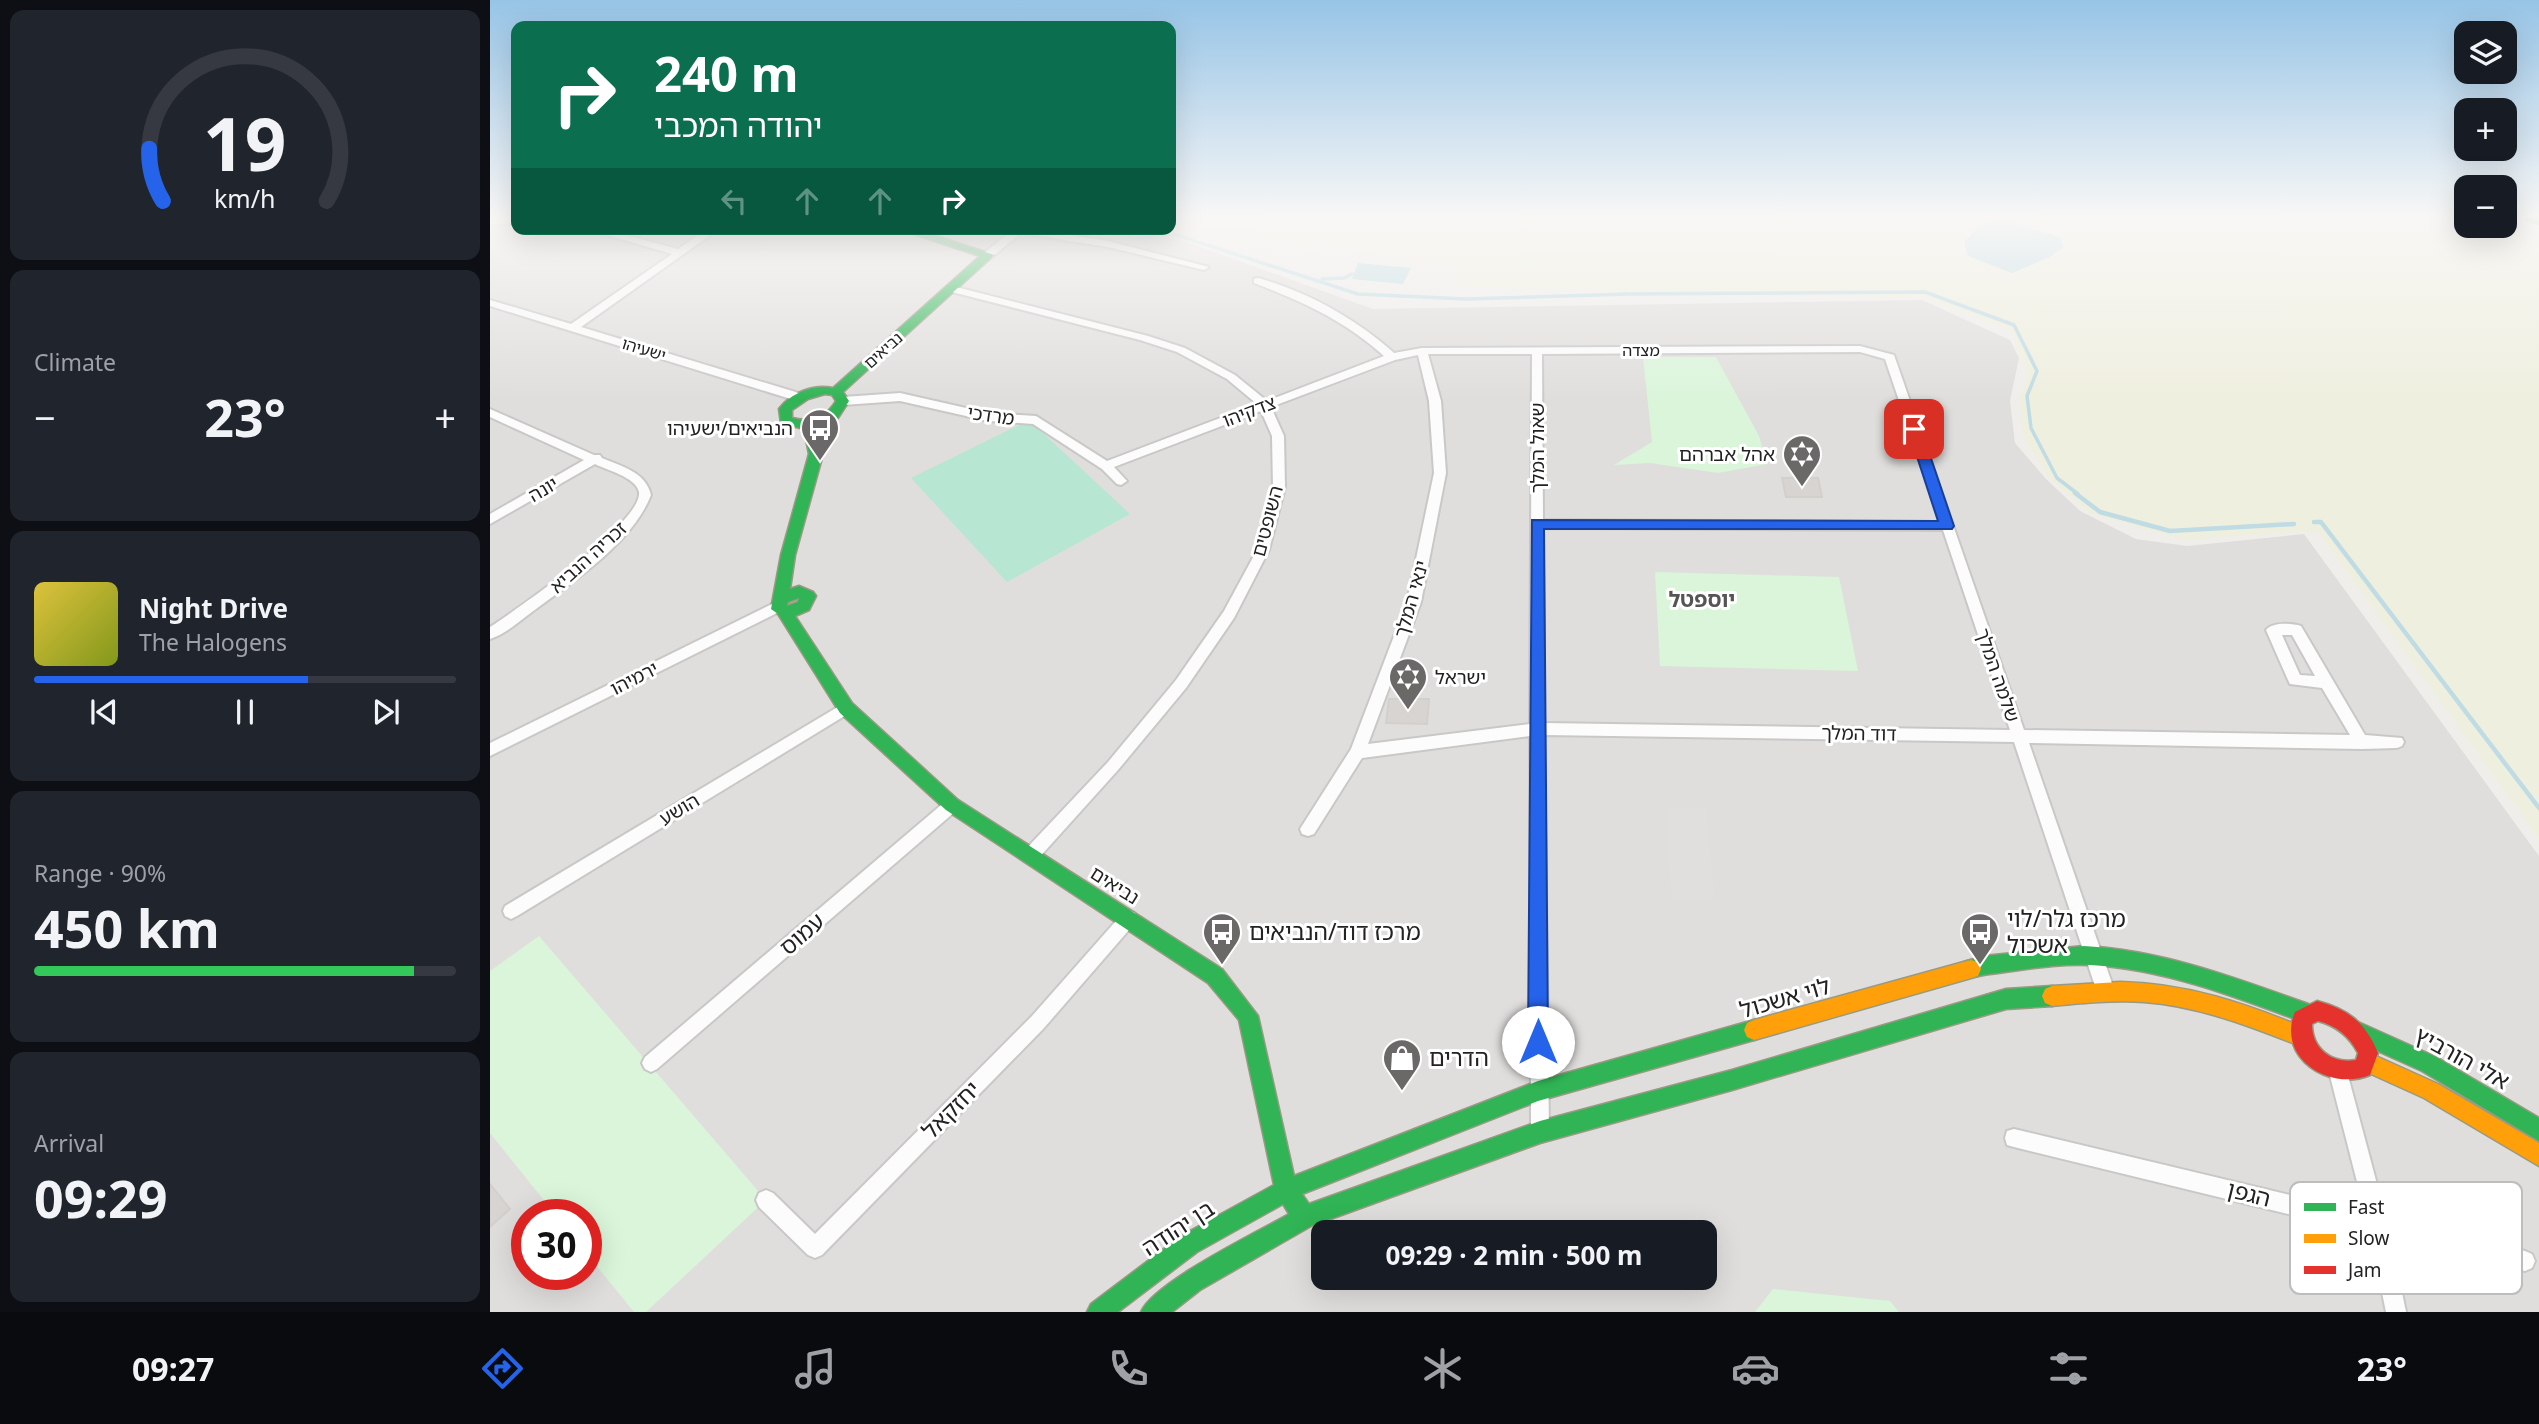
<!DOCTYPE html>
<html lang="en">
<head>
<meta charset="utf-8">
<style>
	body { margin:0; font-family:"Noto Sans","Noto Sans Hebrew",sans-serif; background:#20242c; color:#f1f3f6; height:100vh; display:flex; flex-direction:column; font-size:26px; white-space:nowrap }
	* { box-sizing:border-box; margin:0 }
	p { font-size:23px; color:#9ea1a6 }
	.icon { flex:none; width:38px; height:38px; fill:none; stroke:currentColor; stroke-width:2; stroke-linecap:round; stroke-linejoin:round }
	.map { position:relative; flex:1; overflow:hidden }
	.drawer { display:flex; flex-direction:column; gap:10px; padding:10px; background:#0d0f14; width:490px }
	.drawer>* { flex:none }
	.banner { position:absolute; left:21px; top:21px; width:665px; height:214px; border-radius:14px; box-shadow:0 7px 28px #0002; background:#0b6e4f; color:#fff; overflow:hidden }
	.buttons { position:absolute; left:1964px; top:21px; display:grid; gap:14px }
	.buttons a { display:grid; place-items:center; width:63px; height:63px; border-radius:14px; background:#171b24; box-shadow:0 7px 28px #0002; font-size:35px }
	.speed { position:absolute; left:21px; top:1199px; display:flex; gap:14px; font-size:35px; font-weight:700; text-align:center }
	.speed>* { display:grid; place-content:center; width:91px; height:91px; border-radius:50%; background:#171b24; box-shadow:0 7px 28px #0002; line-height:1 }
	.speed .limit { border:10px solid #d22; background:#fff; color:#111 }
	.pin { position:absolute; display:grid; place-items:center; width:60px; height:60px; color:#fff; margin:-30px; border-radius:14px; box-shadow:0 4px 10px #0006 }
	.me { position:absolute; width:77px; margin:-38px; rotate:0deg; stroke-linejoin:round; filter:drop-shadow(0 0 5px #0008) }
	.turn { display:flex; align-items:center; gap:24px; height:147px; padding:0 28px; font-size:32px }
	.turn .icon { width:91px; height:91px; stroke-width:2.5 }
	.turn b { display:block; font-size:49px; line-height:60px }
	.lanes { display:flex; align-items:center; height:66px; padding:0 28px; background:#0003; justify-content:center; gap:35px; direction:ltr }
	.lanes .off { opacity:.35 }
	.big { font-size:52px; font-weight:700; line-height:1.1 }
	.drawer .widget { flex:1; display:flex; flex-direction:column; justify-content:center; gap:10px; min-width:0; padding:0 24px; border-radius:14px; background:#20242c }
	.drawer .dial { align-items:center; gap:0 }
	.dial svg { height:182px; overflow:visible; fill:none; stroke:#363941; stroke-width:7; stroke-linecap:round; text-anchor:middle }
	.dial text { fill:#f1f3f6; stroke:none }
	.song { display:flex; align-items:center; gap:21px }
	.cover { width:84px; height:84px; border-radius:10px; background:linear-gradient(135deg,hsl(50 70% 55%),hsl(70 70% 35%)) }
	.played { height:7px; border-radius:4px; background:linear-gradient(90deg,#2563eb 65%,#363941 65%) }
	.keys { display:flex; justify-content:space-around; direction:ltr }
	.heat { display:flex; justify-content:space-between; align-items:center; font-size:38px; direction:ltr }
	.charge { height:10px; border-radius:5px; background:linear-gradient(90deg,#34c759 90%,#363941 0) }
	.trip { position:absolute; left:821px; top:1220px; width:406px; height:70px; border-radius:14px; background:#171b24; box-shadow:0 7px 28px #0002; font-weight:700; line-height:70px; text-align:center }
	.dock { display:flex; height:112px; justify-content:space-around; align-items:center; background:#090b0e; color:#9ea1a6 }
	.dock .icon { width:49px; height:49px }
	.dock .on { color:#2563eb }
	.dock b { font-size:32px; color:#f1f3f6 }
	main { display:flex; flex:1; min-height:0 }
	.map>svg:first-child { display:block }
	.residential { fill:#dfdedc; fill-rule:evenodd }
	.farmland { fill:#efefdf }
	.park { fill:#daf5da }
	.pitch { fill:#b7e6d2 }
	.parking { fill:#e0dfde }
	.water { fill:#bfdbe3 }
	.lines { fill:none; stroke-linecap:round; stroke-linejoin:round }
	.stream-far1 { stroke:#bfdbe3; stroke-width:3.5 }
	.stream { stroke:#bfdbe3; stroke-width:4.5 }
	.building { fill:#d7d4d2; stroke:#d3d0cc; stroke-width:2 }
	.street-casing { stroke:#c9c8c7; stroke-width:4 }
	.fast-casing { stroke:#999a82; stroke-width:3 }
	.slow-casing { stroke:#999a82; stroke-width:3 }
	.jam-casing { stroke:#999a82; stroke-width:3 }
	.street { fill:#fdfcfc; fill-rule:evenodd }
	.fast { fill:#30b455; fill-rule:evenodd }
	.slow { fill:#ff9f0a; fill-rule:evenodd }
	.jam { fill:#e5322d; fill-rule:evenodd }
	.route { fill:#2563eb; stroke:#184099; stroke-width:2 }
	.labels { text-anchor:middle; stroke-width:6; stroke-linejoin:round; paint-order:stroke }
	.far-street-label { font-size:16px; fill:#222; stroke:#fff }
	.street-label { font-size:19px; fill:#222; stroke:#fff }
	.poi-label { font-size:19px; fill:#222; stroke:#fff; text-anchor:end }
	.neighbourhood-label { font-size:21px; font-weight:bold; fill:#555; stroke:#fff }
	.near-poi-label { font-size:23px; fill:#222; stroke:#fff; text-anchor:start }
	.near-street-label { font-size:23px; fill:#222; stroke:#fff }
	.key { fill:#fff; stroke:#bdbdbd; stroke-width:2 }
	.key-label { font-size:19px; fill:#222 }
</style>
</head>
<body>
<main>
<section class="drawer">
<div class="widget dial"><svg viewBox="0 0 100 80">
<path d="M14 69A42 42 0 1 1 86 69"/>
<path d="M14 69A42 42 0 0 1 8 46" stroke="#2563eb"/>
<text x="50" y="56" font-size="32" font-weight="700">19</text>
<text x="50" y="72" font-size="11">km/h</text>
</svg></div>
<div class="widget"><p>Climate</p>
<div class="heat"><a>−</a><b class="big">23°</b><a>+</a></div>
</div>
<div class="widget">
<div class="song"><i class="cover"></i><div><b>Night Drive</b><p>The Halogens</p></div></div>
<div class="played"></div>
<div class="keys"><svg class="icon" aria-label="previous" viewBox="0 0 24 24"><path d="M18 5L8 12l10 7zM5 5v14"/></svg><svg class="icon" aria-label="pause" viewBox="0 0 24 24"><path d="M8 5v14M16 5v14"/></svg><svg class="icon" aria-label="next" viewBox="0 0 24 24"><path d="M6 5l10 7-10 7zM19 5v14"/></svg></div>
</div>
<div class="widget"><p>Range · 90%</p><b class="big">450 km</b><div class="charge"></div></div>
<div class="widget"><p>Arrival</p><b class="big">09:29</b></div>
</section>
<div class="map">
<svg width="2049" height="1312" viewBox="0 0 2049 1312">
	<rect width="100%" height="100%" fill="#f0eeeb"/>
	<path class="residential" d="M0,218H26V229H660L883,309L1432,300L1520,340L1529,358L1520,401L1525,443L1556,479L1590,511L1646,539L1697,546L1814,534L2049,856V1312H0ZM37,1214H96V1274H37ZM833,1232H1214V1278H833Z"/>
	<polygon class="farmland" points="722,218 1976,218 1976,226 2014,225 2049,239 2049,839 1827,531 1693,540 1601,514 1560,479 1533,437 1529,399 1538,376 1521,331 1434,298 962,287 966,266 831,246 827,255"/>
	<g class="park">
		<polygon points="1153,357 1226,357 1269,436 1277,464 1228,473 1160,463 1124,465 1162,442"/>
		<polygon points="1165,572 1349,577 1368,671 1170,666"/>
		<polygon points="49,936 276,1200 156,1312 144,1312 96,1253 96,1214 65,1214 0,1133 0,971"/>
		<polygon points="1283,1289 1400,1301 1409,1312 1265,1312"/>
	</g>
	<polygon class="pitch" points="539,420 640,514 517,582 421,478"/>
	<polygon class="parking" points="1215,807 1225,899 1182,899 1176,809"/>
	<g class="water">
		<path d="M1504,220C1528,221 1547,232 1570,237L1573,247L1560,257L1522,273L1478,256L1474,242L1487,228Z"/>
		<polygon points="868,263 921,268 913,284 862,279"/>
	</g>
	<g class="lines">
		<g class="stream-far1">
			<polyline points="620,229 645,239 683,234 868,294 976,299 1138,294 1435,292 1524,325 1547,371 1537,396 1541,428 1567,478 1588,494"/>
			<polyline points="832,279 854,278 862,274"/>
		</g>
		<g class="stream">
			<polyline points="1585,493 1610,512 1680,531 1804,524"/>
			<polyline points="1824,522 1831,522 2049,808"/>
		</g>
	</g>
	<g class="building">
		<polygon points="1292,478 1328,478 1332,497 1296,497"/>
		<polygon points="899,699 939,699 937,724 896,723"/>
		<polygon points="0,1184 20,1209 0,1227"/>
	</g>
	<g class="lines">
		<defs>
			<g id="street">
				<polygon points="0,218 26,218 26,223 0,224"/>
				<polygon points="96,229 113,229 188,249 217,229 229,229 91,327 312,394 312,400 304,400 0,306 0,300 81,324 182,254"/>
				<polygon points="524,229 543,229 618,241 719,267 714,270 618,247 531,233 502,257 494,257 494,253"/>
				<path d="M768,278C818,292 866,319 904,353L932,348L1370,346L1404,355L1534,730L1860,735L1832,688L1800,684L1798,680L1776,630C1782,622 1801,623 1811,626L1875,735L1912,738L1914,742L1912,746L1907,748L1872,749L1539,743L1625,992L1622,998L1616,1000L1610,998L1607,992L1524,742L1054,735L1059,1132L1057,1139L1050,1141L1043,1139L1041,1132L1040,736L872,758L824,834L818,836L812,834L810,829L861,749L917,602L944,473L939,401L928,355L905,360L781,407L794,436L795,487L779,550L744,618L696,688L628,770L546,861L540,863L534,861L532,856L534,851L618,762L686,680L734,611L767,550L783,487L782,436L771,411L624,467L637,481L631,485L627,484L612,469L543,424L498,421L410,401L353,405L347,401L353,397L410,393L498,413L546,416L617,461L767,404L737,379L687,352L650,340L458,291L457,289L462,286L658,336L695,348L745,375L777,401L894,356C857,322 812,301 764,283V279ZM1370,352L1395,359L1450,522L1053,520L1052,354ZM938,354H1042L1040,724L878,744L931,602L956,473L951,401ZM1053,528L1453,530L1520,730L1054,723ZM1792,635H1802L1825,676L1810,675Z"/>
				<path d="M0,409L104,455H110L112,458C131,466 156,472 161,495C143,542 85,580 46,609C32,619 16,634 0,639V627C26,610 153,522 149,492C146,477 116,470 105,464L0,524V514L94,460L0,417Z"/>
				<polygon points="288,601 293,602 295,606 293,610 0,756 0,743"/>
				<polygon points="356,702 361,704 363,708 361,712 27,916 21,919 15,916 13,911 15,906"/>
				<polygon points="462,798 467,800 470,805 467,810 167,1069 161,1072 155,1069 152,1063 155,1057 457,800"/>
				<polygon points="639,910 645,913 647,918 645,923 554,1028 332,1255 325,1258 318,1255 269,1207 266,1200 269,1193 276,1190 283,1193 325,1234 542,1016 633,913"/>
				<polygon points="1848,1063 1854,1066 1857,1072 1896,1218 2035,1251 2042,1254 2045,1261 2042,1268 2035,1271 1901,1239 1916,1312 1896,1312 1880,1234 1524,1147 1517,1145 1515,1138 1517,1131 1524,1129 1875,1213 1839,1072 1842,1066"/>
			</g>
			<g id="fast">
				<polygon points="2035,218 2049,218 2049,224 2036,220"/>
				<path d="M408,229H425L504,255L353,392L359,401L348,418L327,427L333,454L305,555L300,589L309,586L323,592L326,596L319,610L305,616L362,703L468,800L732,969L768,1016L804,1176L1048,1081L1264,1020L1271,1023L1274,1030L1271,1037L1264,1040L1048,1101L812,1194L819,1204L1050,1121L1242,1070L1516,989L1562,986L1569,989L1572,996L1569,1003L1562,1006L1516,1009L1242,1090L1050,1143L821,1226L710,1290L682,1312H651C664,1282 768,1232 799,1214L793,1204L707,1252L628,1312H597L601,1304L691,1236L784,1185L749,1020L718,983L456,810L350,713L288,614L281,609L291,555L319,454L314,429L291,423L289,409C301,393 323,384 343,388L490,256ZM335,394L342,395L346,401C336,418 321,423 302,418V410L318,399ZM309,598L308,602L297,606L298,602Z"/>
				<path d="M1594,946C1671,950 1746,978 1818,1004L1825,1007L1828,1014L1825,1021L1818,1024C1749,998 1675,969 1601,965C1567,963 1533,970 1500,974C1490,975 1483,979 1474,976L1471,969L1474,962L1494,956Z"/>
				<polygon points="1868,1022 1946,1057 2049,1118 2049,1141 1932,1071 1861,1039 1858,1032 1861,1025"/>
			</g>
			<g id="slow">
				<polygon points="1481,960 1488,962 1491,969 1488,976 1264,1040 1257,1037 1254,1030 1257,1023 1264,1020"/>
				<path d="M1630,982C1696,983 1757,1004 1817,1029L1820,1036L1817,1043L1810,1046C1760,1026 1708,1006 1654,1002C1623,1000 1593,1003 1562,1006L1555,1003L1552,996L1555,989L1562,986Z"/>
				<polygon points="1877,1052 1948,1084 2049,1143 2049,1166 1934,1098 1870,1069 1867,1062 1870,1055"/>
			</g>
			<path id="jam" d="M1827,1001C1858,1009 1876,1023 1888,1053L1880,1075C1839,1092 1786,1057 1805,1012ZM1828,1021C1847,1026 1859,1036 1868,1053L1866,1060C1842,1064 1822,1049 1822,1024Z"/>
		</defs>
		<use href="#street" class="street-casing"/>
		<use href="#fast" class="fast-casing"/>
		<use href="#slow" class="slow-casing"/>
		<use href="#jam" class="jam-casing"/>
		<use href="#street" class="street"/>
		<use href="#fast" class="fast"/>
		<use href="#slow" class="slow"/>
		<use href="#jam" class="jam"/>
	</g>
	<linearGradient id="sky" x2="0" y2="1"><stop stop-color="#97c4e6"/><stop offset="0.54" stop-color="#f8f7f6"/><stop offset="1" stop-color="#f8f7f6" stop-opacity="0"/></linearGradient>
	<rect width="2049" height="401" fill="url(#sky)"/>
	<polygon class="route" points="1424,425 1431,429 1464,526 1462,529 1054,529 1058,1042 1055,1049 1048,1052 1041,1049 1038,1042 1042,520 1448,521 1418,429"/>
	<defs>
		<symbol id="bus-pin" viewBox="-11 -11 22 30"><path d="M0 17L-7.5 6A9.5 9.5 0 1 1 7.5 6Z" fill="#6a6968" stroke="#fff"/><path d="M-5-6H5V4H4V6H2V4H-2V6H-4V4H-5ZM-3.5-4V0h7V-4ZM-3.5 1.2v1.5H-2V1.2ZM2 1.2v1.5H3.5V1.2Z" fill="#fff"/></symbol>
		<symbol id="synagogue-pin" viewBox="-11 -11 22 30"><path d="M0 17L-7.5 6A9.5 9.5 0 1 1 7.5 6Z" fill="#6a6968" stroke="#fff"/><path d="M0-6.5L5.6 3.2H-5.6ZM0 6.5L5.6-3.2H-5.6Z" fill="#fff"/></symbol>
		<symbol id="shop-pin" viewBox="-11 -11 22 30"><path d="M0 17L-7.5 6A9.5 9.5 0 1 1 7.5 6Z" fill="#6a6968" stroke="#fff"/><path d="M-5-2.5h2.3a2.7 3.5 0 0 1 5.4 0H5L5.5 6h-11ZM-1.5-2.5h3a1.5 2.3 0 0 0-3 0Z" fill="#fff"/></symbol>
	</defs>
	<g fill-rule="evenodd">
		<use href="#bus-pin" x="308" y="406" width="44" height="60"/>
		<use href="#synagogue-pin" x="1290" y="432" width="44" height="60"/>
		<use href="#synagogue-pin" x="896" y="655" width="44" height="60"/>
		<use href="#bus-pin" x="710" y="910" width="44" height="60"/>
		<use href="#bus-pin" x="1468" y="910" width="44" height="60"/>
		<use href="#shop-pin" x="890" y="1036" width="44" height="60"/>
	</g>
	<g class="labels">
		<g class="far-street-label">
			<text transform="translate(154 349) rotate(17)" y="6">ישעיהו</text>
			<text transform="translate(393 350) rotate(-42)" y="6">נביאים</text>
			<text x="1151" y="356">מצדה</text>
		</g>
		<g class="street-label">
			<text transform="translate(759 411) rotate(-21)" y="7">צדקיהו</text>
			<text transform="translate(501 415) rotate(8)" y="7">מרדכי</text>
			<text transform="translate(1047 448) rotate(-90)" y="7">שאול המלך</text>
			<text transform="translate(53 489) rotate(-30)" y="7">יונה</text>
			<text transform="translate(777 521) rotate(-75)" y="7">השופטים</text>
			<text transform="translate(98 557) rotate(-42)" y="7">זכריה הנביא</text>
			<text transform="translate(921 599) rotate(-74)" y="7">ינאי המלך</text>
			<text transform="translate(1508 675) rotate(71)" y="7">שלמה המלך</text>
			<text transform="translate(144 678) rotate(-27)" y="7">ירמיהו</text>
			<text transform="translate(1369 733) rotate(1)" y="7">דוד המלך</text>
			<text transform="translate(189 809) rotate(-31)" y="7">הושע</text>
			<text transform="translate(625 885) rotate(32)" y="7">נביאים</text>
		</g>
		<g class="poi-label">
			<text x="303" y="435">הנביאים/ישעיהו</text>
			<text x="1285" y="461">אהל אברהם</text>
			<text x="945" y="684" text-anchor="start">ישראל</text>
		</g>
		<g class="neighbourhood-label">
			<text x="1212" y="607">יוספטל</text>
		</g>
		<g class="near-poi-label">
			<text x="1517" y="927">מרכז גלר/לוי<tspan x="1517" dy="26">אשכול</tspan></text>
			<text x="759" y="940">מרכז דוד/הנביאים</text>
			<text x="939" y="1066">הדרים</text>
		</g>
		<g class="near-street-label">
			<text transform="translate(312 934) rotate(-41)" y="8">עמוס</text>
			<text transform="translate(1295 998) rotate(-16)" y="8">לוי אשכול</text>
			<text transform="translate(1972 1058) rotate(29)" y="8">אלי הורביץ</text>
			<text transform="translate(461 1110) rotate(-45)" y="8">יחזקאל</text>
			<text transform="translate(1759 1194) rotate(14)" y="8">הגפן</text>
			<text transform="translate(688 1228) rotate(-33)" y="8">בן יהודה</text>
		</g>
	</g>
	<rect x="1800" y="1182" width="232" height="112" rx="10" class="key"/>
	<rect x="1814" y="1203" width="32" height="8" fill="#30b455"/>
	<rect x="1814" y="1234" width="32" height="9" fill="#ff9f0a"/>
	<rect x="1814" y="1266" width="32" height="8" fill="#e5322d"/>
	<g class="key-label">
		<text x="1858" y="1214">Fast</text>
		<text x="1858" y="1245">Slow</text>
		<text x="1858" y="1277">Jam</text>
	</g>
</svg>
<div class="buttons">
<a><svg class="icon" aria-label="layers" viewBox="0 0 24 24"><path d="M12 4l9 5-9 5-9-5zM3 14l9 5 9-5"/></svg></a>
<a>+</a>
<a>−</a>
</div>
<div class="speed"><div class="limit">30</div></div>
<div class="pin" style="left:1424px;top:429px;background:#d93025"><svg class="icon" aria-label="arrive" viewBox="0 0 24 24"><path d="M6 21V4h12l-3 4 3 4H6"/></svg></div>
<svg class="me" style="left:1048px;top:1042px" viewBox="-20 -20 40 40"><circle r="19" fill="#fff"/><path d="M0-13L10 11 0 6-10 11z" fill="#2563eb"/></svg>
<div class="trip">09:29 · 2 min · 500 m</div>
<div class="banner">
<div class="turn"><svg class="icon" aria-label="right" viewBox="0 0 24 24"><path d="M7 20v-9h11M14 6l5 5-5 5"/></svg><div><b>240 m</b>יהודה המכבי</div></div>
<div class="lanes"><svg class="icon off" aria-label="left" viewBox="0 0 24 24"><path d="M17 20v-9H6M10 6l-5 5 5 5"/></svg><svg class="icon off" aria-label="ahead" viewBox="0 0 24 24"><path d="M12 20V5M6 11l6-6 6 6"/></svg><svg class="icon off" aria-label="ahead" viewBox="0 0 24 24"><path d="M12 20V5M6 11l6-6 6 6"/></svg><svg class="icon" aria-label="right" viewBox="0 0 24 24"><path d="M7 20v-9h11M14 6l5 5-5 5"/></svg></div>
</div>
</div>
</main>
<nav class="dock">
<b>09:27</b>
<svg class="icon on" aria-label="directions" viewBox="0 0 24 24"><path d="M12 3l9 9-9 9-9-9zM9 14v-3h6M13 9l2 2-2 2"/></svg>
<svg class="icon" aria-label="music" viewBox="0 0 24 24"><path d="M9 18V5l10-2v13"/><circle cx="6" cy="18" r="3"/><circle cx="16" cy="16" r="3"/></svg>
<svg class="icon" aria-label="phone" viewBox="0 0 24 24"><path d="M5 4h4l2 5-3 2q2 4 5 5l2-3 5 2v4C11 20 4 13 5 4z"/></svg>
<svg class="icon" aria-label="climate" viewBox="0 0 24 24"><path d="M12 3v18M4 7l16 10M4 17L20 7"/></svg>
<svg class="icon" aria-label="car" viewBox="0 0 24 24"><path d="M5 17H2v-5l4-1 3-4h7l3 4 3 1v5h-3M9 17h6M6 11h13"/><circle cx="7" cy="17" r="2"/><circle cx="17" cy="17" r="2"/></svg>
<svg class="icon" aria-label="filters" viewBox="0 0 24 24"><path d="M4 7h16M4 17h16"/><circle cx="9" cy="7" r="2"/><circle cx="15" cy="17" r="2"/></svg>
<b>23°</b>
</nav>
</body>
</html>
